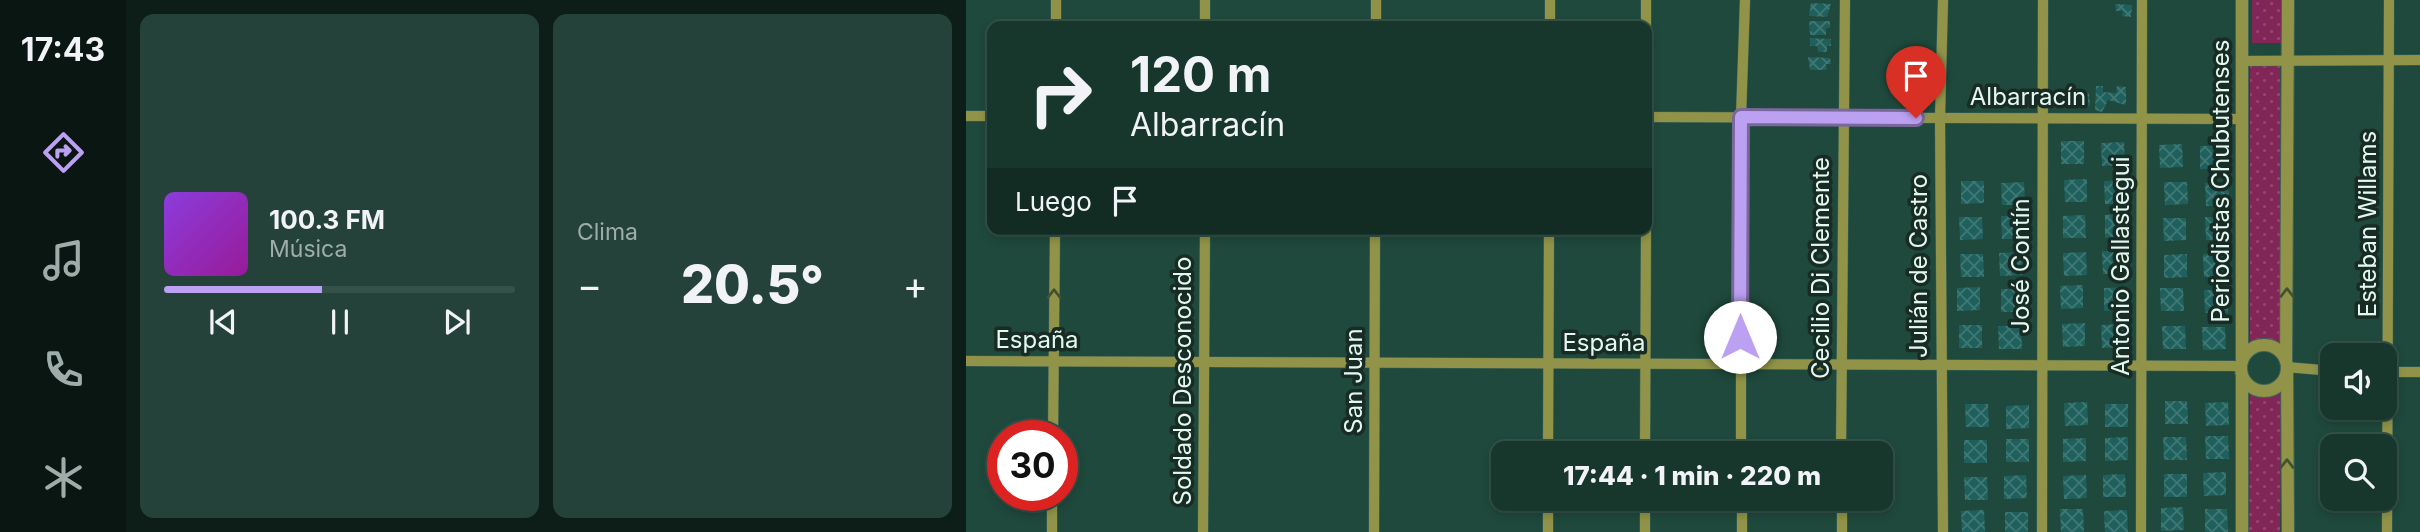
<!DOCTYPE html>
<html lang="es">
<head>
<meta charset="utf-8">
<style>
	body { margin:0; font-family:Inter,sans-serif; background:#244239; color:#f1f3f6; height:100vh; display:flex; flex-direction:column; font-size:26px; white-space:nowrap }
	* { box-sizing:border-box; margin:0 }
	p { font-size:23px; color:#9eacaa }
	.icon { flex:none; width:38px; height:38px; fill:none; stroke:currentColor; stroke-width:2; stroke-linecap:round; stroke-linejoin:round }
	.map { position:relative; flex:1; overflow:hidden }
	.panel { display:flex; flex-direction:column; gap:14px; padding:14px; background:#0d1e19; width:840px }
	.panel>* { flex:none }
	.banner { position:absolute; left:21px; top:21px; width:665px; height:214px; border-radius:14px; box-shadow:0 4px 10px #0003,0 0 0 2px #365149; background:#17372d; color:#f1f3f6; overflow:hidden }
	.buttons { position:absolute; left:1354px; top:343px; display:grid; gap:14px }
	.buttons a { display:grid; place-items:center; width:77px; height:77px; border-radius:14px; background:#17372d; box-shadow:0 4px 10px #0003,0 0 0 2px #365149; font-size:35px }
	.speed { position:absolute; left:21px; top:420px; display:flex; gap:14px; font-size:35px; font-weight:700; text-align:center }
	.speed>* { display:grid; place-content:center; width:91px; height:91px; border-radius:50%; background:#17372d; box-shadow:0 4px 10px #0003,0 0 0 2px #365149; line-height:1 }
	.speed .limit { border:10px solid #d22; background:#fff; color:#111 }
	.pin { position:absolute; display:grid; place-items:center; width:60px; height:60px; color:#fff; margin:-72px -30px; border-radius:50% 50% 50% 0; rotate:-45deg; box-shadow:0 0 7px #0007 }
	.pin .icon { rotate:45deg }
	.me { position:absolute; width:77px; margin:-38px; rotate:0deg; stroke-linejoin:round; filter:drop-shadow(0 0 5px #0008) }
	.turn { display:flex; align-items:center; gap:24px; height:147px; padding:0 28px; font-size:32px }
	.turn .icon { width:91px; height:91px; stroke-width:2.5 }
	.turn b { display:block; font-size:49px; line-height:60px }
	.then { display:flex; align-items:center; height:66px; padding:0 28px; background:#0003; gap:14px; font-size:26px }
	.big { font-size:52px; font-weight:800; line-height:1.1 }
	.panel .widget { flex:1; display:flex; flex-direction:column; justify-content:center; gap:10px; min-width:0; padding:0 24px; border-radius:14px; background:#244239 }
	.song { display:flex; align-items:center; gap:21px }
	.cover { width:84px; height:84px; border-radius:10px; background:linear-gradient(135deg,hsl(270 70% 55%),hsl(300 70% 35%)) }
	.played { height:7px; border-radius:4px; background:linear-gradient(90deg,#bca0f2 45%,#365149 45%) }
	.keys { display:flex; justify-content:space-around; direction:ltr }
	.heat { display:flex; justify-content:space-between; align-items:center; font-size:38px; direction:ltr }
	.panel .tiles { flex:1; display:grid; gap:14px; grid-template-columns:repeat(2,1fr) }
	.trip { position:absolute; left:525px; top:441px; width:402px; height:70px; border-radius:14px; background:#17372d; box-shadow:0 4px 10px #0003,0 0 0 2px #365149; font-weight:800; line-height:70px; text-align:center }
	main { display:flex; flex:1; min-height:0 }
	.menu { display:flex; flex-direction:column; width:126px; justify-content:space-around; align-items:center; background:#091612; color:#9eacaa }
	.menu .icon { width:49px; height:49px }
	.menu .selected { color:#bca0f2 }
	.menu b { font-size:32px; color:#f1f3f6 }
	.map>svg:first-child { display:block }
	.grass { fill:url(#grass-dots) }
	.building { fill:url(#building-cross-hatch) }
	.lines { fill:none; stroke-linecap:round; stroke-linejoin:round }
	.minor-casing { stroke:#3e6559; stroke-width:11 }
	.tertiary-casing { stroke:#3e6559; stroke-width:14 }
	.minor { stroke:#919448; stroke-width:10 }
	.tertiary { stroke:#919448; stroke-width:12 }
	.oneway { stroke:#435031 }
	.route-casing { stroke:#7a689d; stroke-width:18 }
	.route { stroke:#bca0f2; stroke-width:12 }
	.labels { text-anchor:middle; stroke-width:7; stroke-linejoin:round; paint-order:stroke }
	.street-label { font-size:24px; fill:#e3f9f0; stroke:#192b25 }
</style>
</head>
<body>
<main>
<nav class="menu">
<b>17:43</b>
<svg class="icon selected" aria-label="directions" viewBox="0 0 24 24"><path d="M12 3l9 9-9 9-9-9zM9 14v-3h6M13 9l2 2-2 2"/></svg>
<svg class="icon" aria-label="music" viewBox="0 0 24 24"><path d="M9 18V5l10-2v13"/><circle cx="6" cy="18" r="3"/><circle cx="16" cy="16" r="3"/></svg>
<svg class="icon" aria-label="phone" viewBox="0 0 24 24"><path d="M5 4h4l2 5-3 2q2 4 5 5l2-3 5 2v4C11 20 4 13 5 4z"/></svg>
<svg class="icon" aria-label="climate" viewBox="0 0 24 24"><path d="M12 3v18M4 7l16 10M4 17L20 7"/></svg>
</nav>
<section class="panel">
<div class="tiles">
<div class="widget">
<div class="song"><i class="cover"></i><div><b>100.3 FM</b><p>Música</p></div></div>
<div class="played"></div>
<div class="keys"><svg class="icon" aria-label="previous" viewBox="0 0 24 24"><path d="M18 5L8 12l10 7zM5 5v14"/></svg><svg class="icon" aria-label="pause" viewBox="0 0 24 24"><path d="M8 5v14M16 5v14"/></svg><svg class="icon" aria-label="next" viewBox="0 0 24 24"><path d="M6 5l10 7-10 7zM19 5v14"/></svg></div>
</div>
<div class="widget"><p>Clima</p>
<div class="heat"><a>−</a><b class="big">20.5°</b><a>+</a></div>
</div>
</div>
</section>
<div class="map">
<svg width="1454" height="532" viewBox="0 0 1454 532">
	<defs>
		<pattern id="grass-dots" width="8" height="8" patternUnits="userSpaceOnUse" patternTransform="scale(1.75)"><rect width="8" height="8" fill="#812657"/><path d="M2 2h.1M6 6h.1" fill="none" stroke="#93466f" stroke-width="1.8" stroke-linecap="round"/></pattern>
		<pattern id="building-cross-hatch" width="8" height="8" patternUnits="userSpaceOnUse" patternTransform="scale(1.75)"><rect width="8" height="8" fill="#1f605d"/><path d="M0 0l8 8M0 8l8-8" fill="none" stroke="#3f7875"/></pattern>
	</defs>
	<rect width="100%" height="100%" fill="#1f493c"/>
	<g class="grass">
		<polygon points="1286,0 1316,0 1317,43 1286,43"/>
		<polygon points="1284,65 1314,65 1315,344 1299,339 1284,344"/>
		<polygon points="1284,392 1299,396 1315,392 1314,532 1283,532"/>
	</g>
	<g class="building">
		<polygon points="845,3 865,4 861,17 843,16"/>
		<polygon points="1149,4 1166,5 1165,17 1156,16 1157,11 1150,11"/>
		<polygon points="843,21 864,21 864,28 860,28 860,35 844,35"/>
		<polygon points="844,38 865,39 865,46 861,46 861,52 852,52 851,46 844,46"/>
		<polygon points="842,57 864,58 865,64 860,64 861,70 844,70"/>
		<polygon points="1130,86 1137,86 1137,92 1150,93 1151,86 1160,87 1160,105 1142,100 1136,112 1129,110"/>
		<polygon points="1117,88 1119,93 1123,93 1124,106 1106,102 1106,106 1096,105 1096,92 1116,93"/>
		<rect x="1095" y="141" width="23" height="23"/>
		<polygon points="1158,142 1159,165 1136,166 1135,143"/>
		<polygon points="1216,144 1217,167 1194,168 1193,145"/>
		<rect x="1234" y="146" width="23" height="23"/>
		<polygon points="1121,179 1121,202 1099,202 1098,180"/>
		<polygon points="1161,180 1162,203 1139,204 1138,181"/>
		<polygon points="995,181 1018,181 1018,203 995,204"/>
		<polygon points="1058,182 1059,205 1036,205 1035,183"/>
		<polygon points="1198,182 1221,182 1222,204 1199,205"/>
		<polygon points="1239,183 1262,183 1263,206 1240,206"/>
		<polygon points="1161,214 1162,237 1139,238 1139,215"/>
		<polygon points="1119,215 1120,238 1097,238 1097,216"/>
		<polygon points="1035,216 1058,216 1059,239 1036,239"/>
		<polygon points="993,217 1016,217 1017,239 994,240"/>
		<polygon points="1239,217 1262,217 1263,239 1240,240"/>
		<polygon points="1197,218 1220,218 1220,240 1198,241"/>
		<polygon points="1136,251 1159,251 1160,274 1137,274"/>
		<polygon points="1056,252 1057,275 1034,276 1033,253"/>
		<polygon points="1120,252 1121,275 1098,276 1097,253"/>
		<polygon points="1260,253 1260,276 1238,277 1237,254"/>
		<polygon points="994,254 1017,254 1018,277 995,277"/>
		<polygon points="1221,254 1221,277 1198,278 1198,255"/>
		<polygon points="1117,285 1117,308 1095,309 1094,286"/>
		<polygon points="1014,287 1014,310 991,311 991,288"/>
		<polygon points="1161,287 1161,310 1138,311 1138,288"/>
		<polygon points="1194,288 1217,288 1218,311 1195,311"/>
		<rect x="1035" y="289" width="23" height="23"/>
		<polygon points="1238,290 1261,290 1262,313 1239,313"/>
		<polygon points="1119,323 1119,346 1097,347 1096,324"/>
		<polygon points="1158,324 1159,347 1136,348 1135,325"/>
		<rect x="993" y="325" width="23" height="23"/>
		<polygon points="1032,326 1055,326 1056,349 1033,349"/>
		<polygon points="1196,326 1219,326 1220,349 1197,349"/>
		<polygon points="1236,327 1259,327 1260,349 1237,350"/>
		<polygon points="1199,401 1221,401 1222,424 1199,424"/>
		<polygon points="1121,402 1122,425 1099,426 1098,403"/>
		<polygon points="1262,402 1263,425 1240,426 1239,403"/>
		<polygon points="999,404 1022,404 1023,427 1000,427"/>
		<rect x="1139" y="404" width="23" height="23"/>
		<polygon points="1063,405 1063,428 1040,429 1040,406"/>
		<polygon points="1239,436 1262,436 1263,459 1240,459"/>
		<polygon points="1162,437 1162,460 1139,461 1139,438"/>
		<polygon points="1197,437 1220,437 1221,460 1198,460"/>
		<polygon points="1120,438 1120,461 1097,462 1097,439"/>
		<rect x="1040" y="439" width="23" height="23"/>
		<rect x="998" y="440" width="23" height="23"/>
		<polygon points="1260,472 1260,495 1238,496 1237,473"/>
		<polygon points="1159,474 1160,497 1137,497 1137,475"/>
		<rect x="1198" y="474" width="23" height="23"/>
		<polygon points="1060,475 1061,498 1038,499 1038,476"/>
		<polygon points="1120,475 1121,498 1098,499 1097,476"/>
		<polygon points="998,477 1021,477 1022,500 999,500"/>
		<polygon points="1217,507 1218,530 1195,531 1195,508"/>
		<polygon points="1094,509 1117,509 1118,532 1095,532"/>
		<polygon points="1239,509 1261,509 1262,532 1239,532"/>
		<polygon points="1018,510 1019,532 996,532 995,511"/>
		<polygon points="1161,510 1162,532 1139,532 1138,511"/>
		<rect x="1039" y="512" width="23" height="20"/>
	</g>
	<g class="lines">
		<defs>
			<g id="minor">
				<polyline points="90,26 90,0"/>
				<polyline points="239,26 239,0"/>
				<polyline points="410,26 410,0"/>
				<polyline points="584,26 584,0"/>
				<polyline points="680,26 680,0"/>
				<polyline points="1275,61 1454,60"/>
				<polyline points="0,116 26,116"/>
				<polyline points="681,117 1275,119"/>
				<polyline points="0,361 1275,366"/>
				<polyline points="1320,367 1367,371"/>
				<polyline points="1419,372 1454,372"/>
				<polyline points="87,436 89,229"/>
				<polyline points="582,453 583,229"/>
				<polyline points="679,453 680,229"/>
				<polyline points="775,453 775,117 779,0"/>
				<polyline points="875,453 879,0"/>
				<polyline points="776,499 776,532"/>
				<polyline points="876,499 876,532"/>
				<polyline points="86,532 86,495"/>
				<polyline points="237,532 239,229"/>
				<polyline points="408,532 409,229"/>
				<polyline points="582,532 582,499"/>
				<polyline points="679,532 679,499"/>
				<polyline points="977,532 974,118 977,0"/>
				<polyline points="1076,532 1077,0"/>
				<polyline points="1175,532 1176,0"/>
				<polyline points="1421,532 1423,0"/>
			</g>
			<g id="tertiary">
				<circle cx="1298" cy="368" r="23"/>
				<polyline points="1276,361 1276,0"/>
				<polyline points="1320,361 1322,0"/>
				<polyline points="1321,368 1322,532"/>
				<polyline points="1276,532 1276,376"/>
			</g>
		</defs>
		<use href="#minor" class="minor-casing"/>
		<use href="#tertiary" class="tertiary-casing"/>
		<use href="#minor" class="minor"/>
		<use href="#tertiary" class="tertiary"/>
	</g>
	<defs><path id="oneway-chevron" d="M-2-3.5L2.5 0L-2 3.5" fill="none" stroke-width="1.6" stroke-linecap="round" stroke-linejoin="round" transform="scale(1.75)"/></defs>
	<g class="oneway">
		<use href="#oneway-chevron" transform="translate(1321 293) rotate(-90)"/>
		<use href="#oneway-chevron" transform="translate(88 294) rotate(-90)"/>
		<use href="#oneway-chevron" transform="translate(1321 464) rotate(-90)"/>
	</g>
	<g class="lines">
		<defs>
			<polyline id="route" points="774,337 775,117 950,118"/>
		</defs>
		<use href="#route" class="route-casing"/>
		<use href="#route" class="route"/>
	</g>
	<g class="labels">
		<g class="street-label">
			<text x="1062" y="105">Albarracín</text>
			<text transform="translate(1255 181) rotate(-90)" y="8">Periodistas Chubutenses</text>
			<text transform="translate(1402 224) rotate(-90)" y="8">Esteban Willams</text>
			<text transform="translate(953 266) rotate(-90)" y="8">Julián de Castro</text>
			<text transform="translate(1055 266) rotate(-90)" y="8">José Contín</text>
			<text transform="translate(1155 266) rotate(-90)" y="8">Antonio Gallastegui</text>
			<text transform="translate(855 268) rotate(-90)" y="8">Cecilio Di Clemente</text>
			<text x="71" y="348">España</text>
			<text x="638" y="351">España</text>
			<text transform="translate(217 381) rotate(-90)" y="8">Soldado Desconocido</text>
			<text transform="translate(388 381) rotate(-90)" y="8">San Juan</text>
		</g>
	</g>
</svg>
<div class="buttons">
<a><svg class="icon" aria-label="sound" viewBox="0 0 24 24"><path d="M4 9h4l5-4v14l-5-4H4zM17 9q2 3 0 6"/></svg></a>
<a><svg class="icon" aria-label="search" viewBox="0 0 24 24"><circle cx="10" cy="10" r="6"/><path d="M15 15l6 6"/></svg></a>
</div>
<div class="speed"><div class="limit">30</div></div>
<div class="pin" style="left:950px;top:118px;background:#d93025"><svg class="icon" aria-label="arrive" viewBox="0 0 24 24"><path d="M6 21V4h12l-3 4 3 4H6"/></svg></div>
<svg class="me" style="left:774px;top:337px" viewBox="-20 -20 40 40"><circle r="19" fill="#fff"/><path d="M0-13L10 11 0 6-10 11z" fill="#bca0f2"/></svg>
<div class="trip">17:44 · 1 min · 220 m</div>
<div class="banner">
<div class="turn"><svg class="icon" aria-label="right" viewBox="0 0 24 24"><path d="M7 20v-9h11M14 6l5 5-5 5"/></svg><div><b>120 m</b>Albarracín</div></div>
<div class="then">Luego<svg class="icon" aria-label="arrive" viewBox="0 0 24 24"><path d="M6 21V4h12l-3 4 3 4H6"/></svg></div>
</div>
</div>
</main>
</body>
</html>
